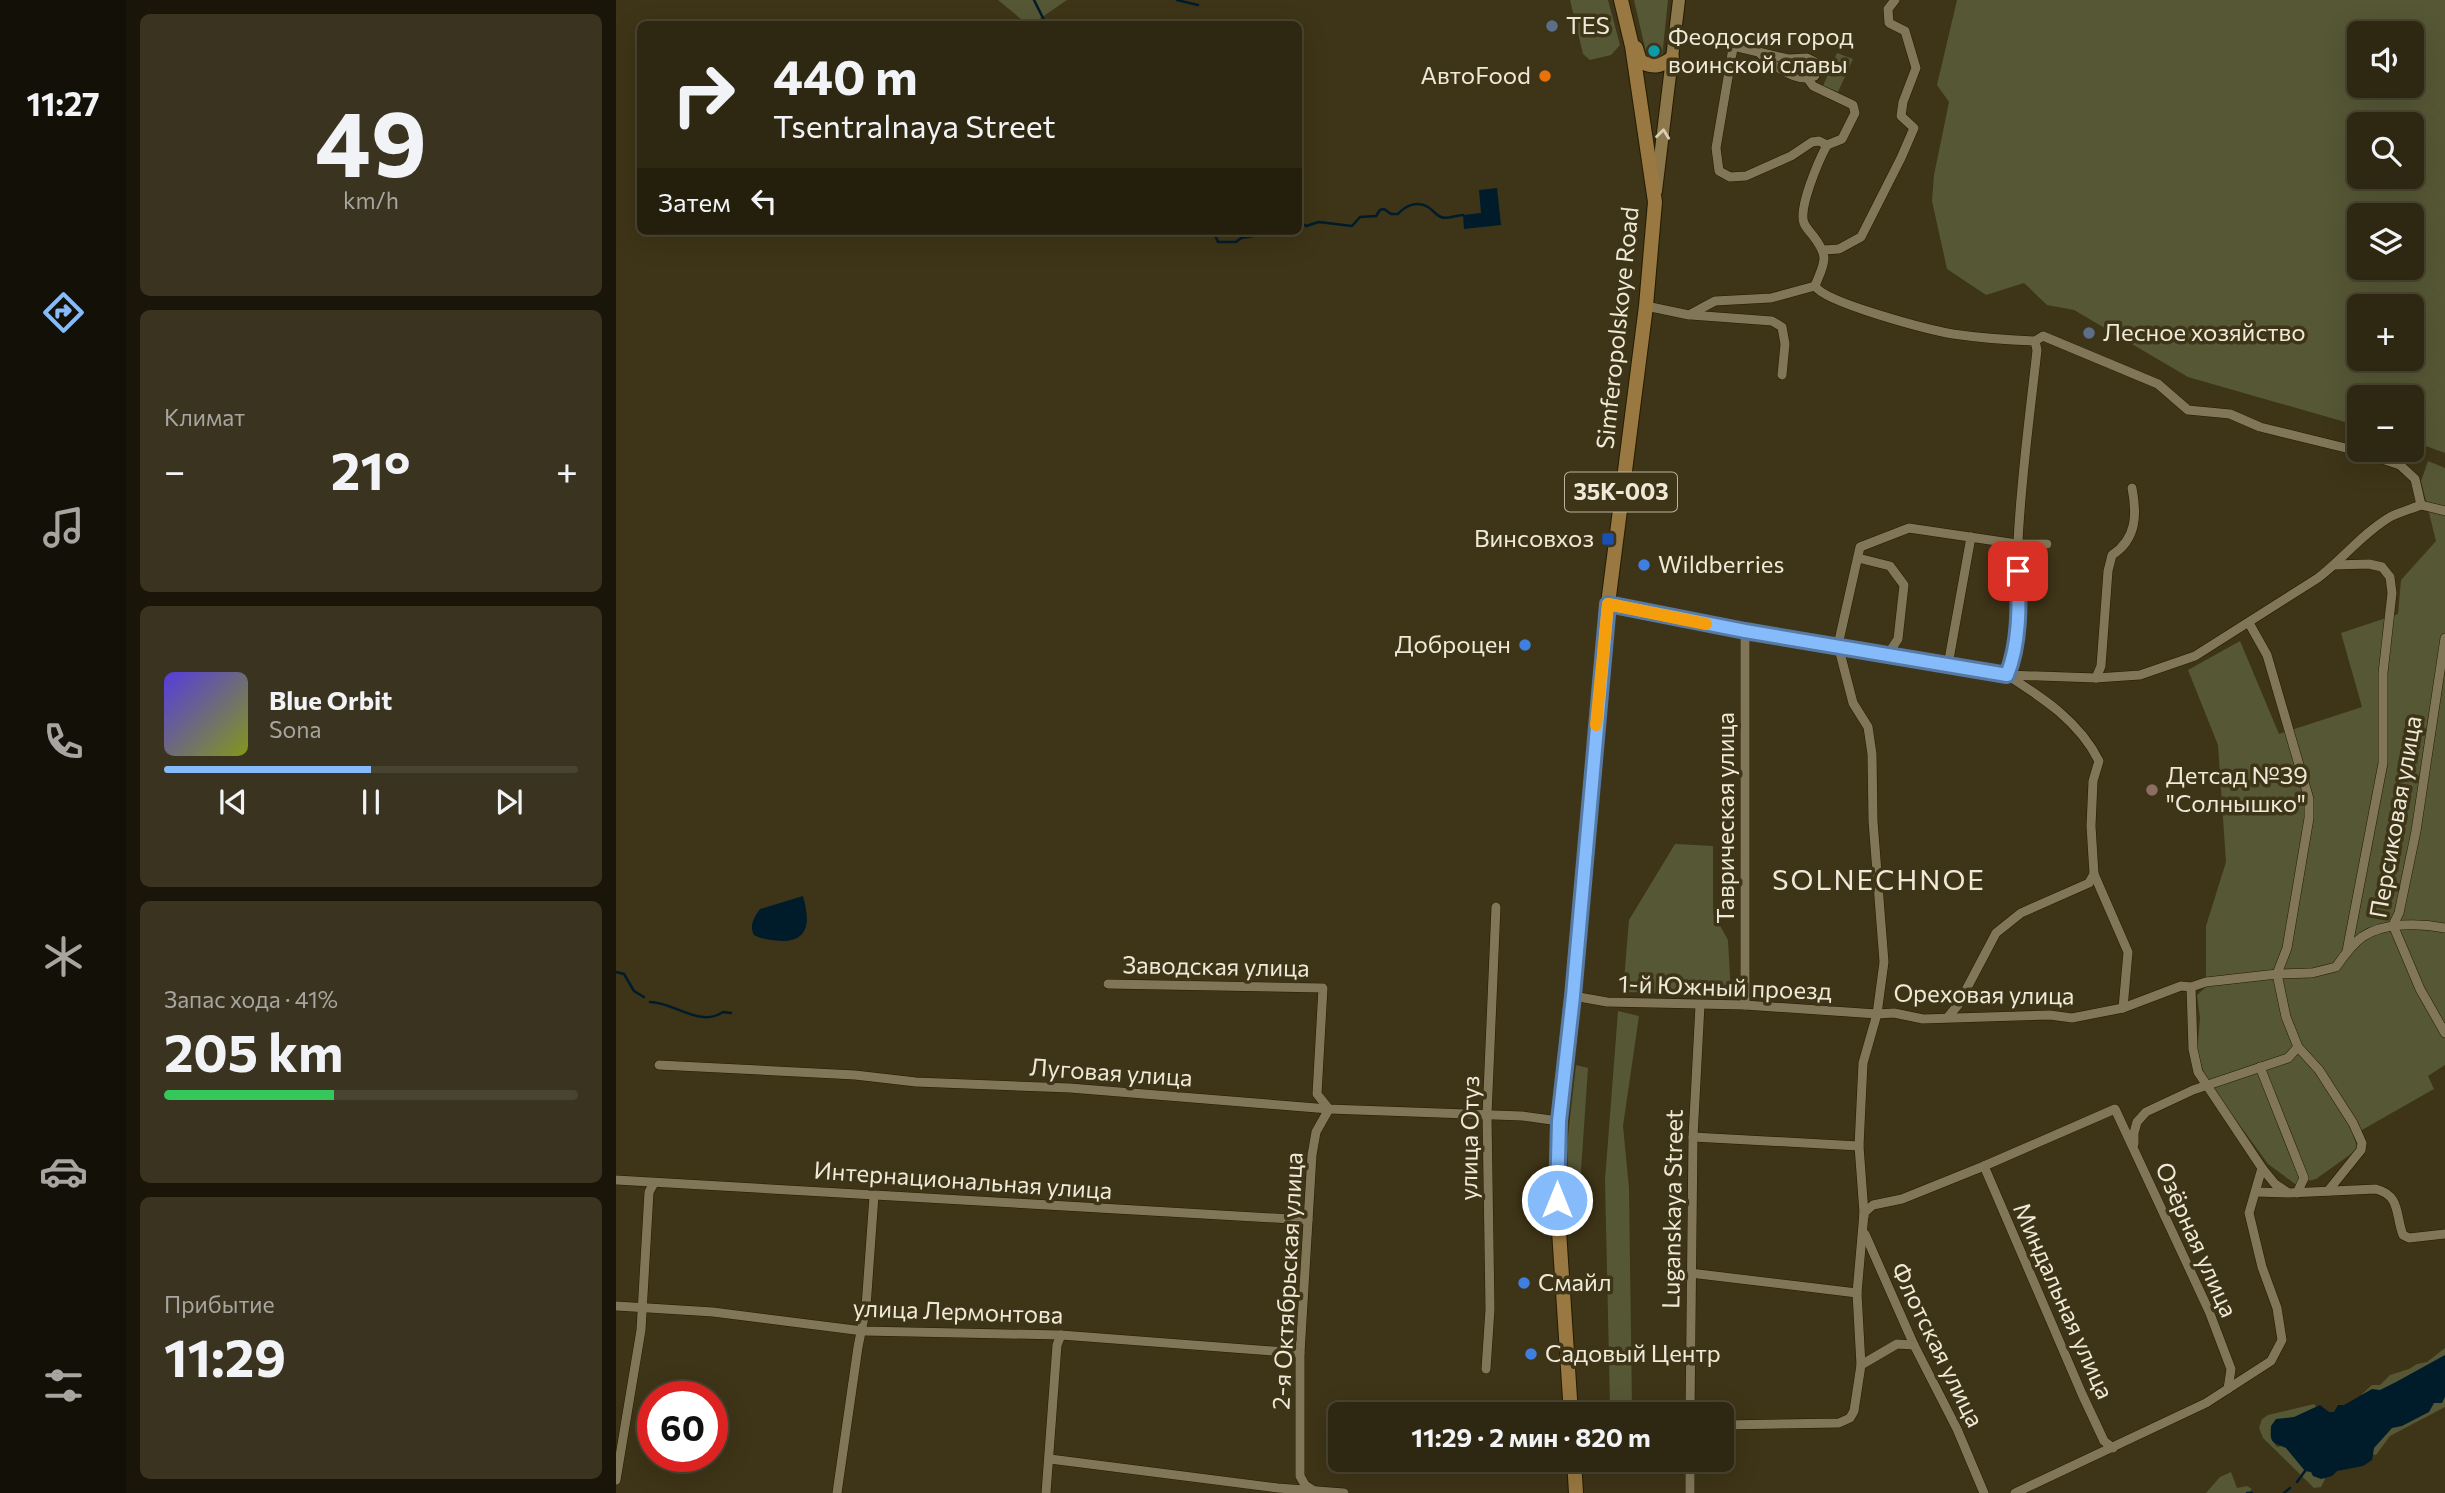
<!DOCTYPE html>
<html lang="ru">
<head>
<meta charset="utf-8">
<style>
	body { margin:0; font-family:Commissioner,sans-serif; background:#3a331f; color:#f1f3f6; height:100vh; display:flex; flex-direction:column; font-size:26px; white-space:nowrap }
	* { box-sizing:border-box; margin:0 }
	p { font-size:23px; color:#a7a59f }
	.icon { flex:none; width:38px; height:38px; fill:none; stroke:currentColor; stroke-width:2; stroke-linecap:round; stroke-linejoin:round }
	.map { position:relative; flex:1; overflow:hidden }
	.side { display:flex; flex-direction:column; gap:14px; padding:14px; background:#191509; width:490px }
	.side>* { flex:none }
	.guide { position:absolute; left:21px; top:21px; width:665px; height:214px; border-radius:10px; box-shadow:0 7px 28px #0002,0 0 0 2px #494431; background:#2e2711; color:#f1f3f6; overflow:hidden }
	.controls { position:absolute; left:1731px; top:21px; display:grid; gap:14px }
	.controls a { display:grid; place-items:center; width:77px; height:77px; border-radius:10px; background:#2e2711; box-shadow:0 7px 28px #0002,0 0 0 2px #494431; font-size:35px }
	.speed { position:absolute; left:21px; top:1381px; display:flex; gap:14px; font-size:35px; font-weight:700; text-align:center }
	.speed>* { display:grid; place-content:center; width:91px; height:91px; border-radius:50%; background:#2e2711; box-shadow:0 7px 28px #0002,0 0 0 2px #494431; line-height:1 }
	.speed .limit { border:10px solid #d22; background:#fff; color:#111 }
	.pin { position:absolute; display:grid; place-items:center; width:60px; height:60px; color:#fff; margin:-30px; border-radius:14px; box-shadow:0 4px 10px #0006 }
	.me { position:absolute; width:77px; margin:-38px; rotate:0deg; stroke-linejoin:round; filter:drop-shadow(0 0 5px #0008) }
	.turn { display:flex; align-items:center; gap:24px; height:147px; padding:0 21px; font-size:32px }
	.turn .icon { width:91px; height:91px; stroke-width:2.5 }
	.turn b { display:block; font-size:49px; line-height:60px }
	.then { display:flex; align-items:center; height:66px; padding:0 21px; background:#0003; gap:14px; font-size:26px }
	.big { font-size:52px; font-weight:700; line-height:1.1 }
	.side .widget { flex:1; display:flex; flex-direction:column; justify-content:center; gap:10px; min-width:0; padding:0 24px; border-radius:10px; background:#3a331f }
	.side .dial { align-items:center; gap:0 }
	.dial b { font-size:91px; line-height:1 }
	.song { display:flex; align-items:center; gap:21px }
	.cover { width:84px; height:84px; border-radius:10px; background:linear-gradient(135deg,hsl(250 70% 55%),hsl(70 70% 35%)) }
	.played { height:7px; border-radius:4px; background:linear-gradient(90deg,#85bbfb 50%,#494431 50%) }
	.keys { display:flex; justify-content:space-around; direction:ltr }
	.heat { display:flex; justify-content:space-between; align-items:center; font-size:38px; direction:ltr }
	.charge { height:10px; border-radius:5px; background:linear-gradient(90deg,#34c759 41%,#494431 0) }
	.trip { position:absolute; left:712px; top:1402px; width:406px; height:70px; border-radius:10px; background:#2e2711; box-shadow:0 7px 28px #0002,0 0 0 2px #494431; font-weight:700; line-height:70px; text-align:center }
	main { display:flex; flex:1; min-height:0 }
	.tabs { display:flex; flex-direction:column; width:126px; justify-content:space-around; align-items:center; background:#121007; color:#a7a59f }
	.tabs .icon { width:49px; height:49px }
	.tabs .on { color:#85bbfb }
	.tabs b { font-size:32px; color:#f1f3f6 }
	.map>svg:first-child { display:block }
	.green { fill:#555735; fill-rule:evenodd }
	.water { fill:#001c2b }
	.lines { fill:none; stroke-linecap:round; stroke-linejoin:round }
	.stream { stroke:#001c2b; stroke-width:2.5 }
	.minor-casing { stroke:#241b00; stroke-width:10 }
	.secondary-casing { stroke:#241b00; stroke-width:14 }
	.primary-casing { stroke:#241b00; stroke-width:16 }
	.minor { stroke:#817658; stroke-width:9 }
	.secondary { stroke:#8d784c; stroke-width:12 }
	.primary { stroke:#997941; stroke-width:14 }
	.oneway { stroke:#d6cdb5 }
	.route-casing { stroke:#567aa3; stroke-width:18 }
	.route { stroke:#85bbfb; stroke-width:12 }
	.slow { stroke:#f59e0b; stroke-width:12 }
	.service-dot { fill:#5c6f8a; stroke:#3e3417; stroke-width:2.5 }
	.culture-dot { fill:#0f9aa8; stroke:#3e3417; stroke-width:2.5 }
	.food-dot { fill:#e8710a; stroke:#3e3417; stroke-width:2.5 }
	.transit-dot { fill:#1a4fb4; stroke:#3e3417; stroke-width:2.5 }
	.shop-dot { fill:#3f7fe0; stroke:#3e3417; stroke-width:2.5 }
	.education-dot { fill:#8d6e63; stroke:#3e3417; stroke-width:2.5 }
	.labels { text-anchor:middle; stroke-width:7; stroke-linejoin:round; paint-order:stroke }
	.shield { fill:#3e3417; stroke:#bab39e; stroke-width:2 }
	.shield-label { font-size:23px; font-weight:bold; fill:#efe9d8 }
	.poi-label { font-size:24px; fill:#efe9d8; stroke:#3e3417; text-anchor:start }
	.street-label { font-size:24px; fill:#efe9d8; stroke:#3e3417 }
	.quarter-label { font-size:28px; letter-spacing:2px; fill:#efe9d8; stroke:#3e3417 }
</style>
</head>
<body>
<main>
<nav class="tabs">
<b>11:27</b>
<svg class="icon on" aria-label="directions" viewBox="0 0 24 24"><path d="M12 3l9 9-9 9-9-9zM9 14v-3h6M13 9l2 2-2 2"/></svg>
<svg class="icon" aria-label="music" viewBox="0 0 24 24"><path d="M9 18V5l10-2v13"/><circle cx="6" cy="18" r="3"/><circle cx="16" cy="16" r="3"/></svg>
<svg class="icon" aria-label="phone" viewBox="0 0 24 24"><path d="M5 4h4l2 5-3 2q2 4 5 5l2-3 5 2v4C11 20 4 13 5 4z"/></svg>
<svg class="icon" aria-label="climate" viewBox="0 0 24 24"><path d="M12 3v18M4 7l16 10M4 17L20 7"/></svg>
<svg class="icon" aria-label="car" viewBox="0 0 24 24"><path d="M5 17H2v-5l4-1 3-4h7l3 4 3 1v5h-3M9 17h6M6 11h13"/><circle cx="7" cy="17" r="2"/><circle cx="17" cy="17" r="2"/></svg>
<svg class="icon" aria-label="filters" viewBox="0 0 24 24"><path d="M4 7h16M4 17h16"/><circle cx="9" cy="7" r="2"/><circle cx="15" cy="17" r="2"/></svg>
</nav>
<section class="side">
<div class="widget dial"><b>49</b><p>km/h</p></div>
<div class="widget"><p>Климат</p>
<div class="heat"><a>−</a><b class="big">21°</b><a>+</a></div>
</div>
<div class="widget">
<div class="song"><i class="cover"></i><div><b>Blue Orbit</b><p>Sona</p></div></div>
<div class="played"></div>
<div class="keys"><svg class="icon" aria-label="previous" viewBox="0 0 24 24"><path d="M18 5L8 12l10 7zM5 5v14"/></svg><svg class="icon" aria-label="pause" viewBox="0 0 24 24"><path d="M8 5v14M16 5v14"/></svg><svg class="icon" aria-label="next" viewBox="0 0 24 24"><path d="M6 5l10 7-10 7zM19 5v14"/></svg></div>
</div>
<div class="widget"><p>Запас хода · 41%</p><b class="big">205 km</b><div class="charge"></div></div>
<div class="widget"><p>Прибытие</p><b class="big">11:29</b></div>
</section>
<div class="map">
<svg width="1829" height="1493" viewBox="0 0 1829 1493">
	<rect width="100%" height="100%" fill="#3e3417"/>
	<g class="green">
		<polygon points="382,0 451,0 416,24 411,24"/>
		<polygon points="954,0 992,0 1004,45 995,55 974,60 967,54"/>
		<polygon points="1018,0 1052,0 1046,58 1031,57"/>
		<path d="M1341,0H1829V453L1796,441V397H1743V426L1572,377L1458,310L1431,305L1408,283L1370,295L1331,269L1316,201L1318,175L1333,102L1321,85ZM1743,33H1796V86H1743ZM1743,124H1796V177H1743ZM1743,215H1796V268H1743ZM1743,306H1796V359H1743Z"/>
		<polygon points="1221,53 1237,59 1222,92 1207,86"/>
		<polygon points="1812,461 1829,468 1829,1065 1812,1076 1818,1089 1737,1135 1742,1149 1700,1179 1679,1184 1652,1164 1590,1079 1581,1052 1584,1018 1581,995 1590,987 1590,926 1610,862 1602,745 1572,670 1624,641 1663,734 1746,707 1725,633 1782,614 1785,580 1820,541 1805,481"/>
		<polygon points="1059,844 1097,846 1097,913 1112,940 1115,995 1007,992 1013,920"/>
		<polygon points="1002,1011 1023,1016 1007,1126 1013,1188 1016,1407 994,1406 989,1180"/>
		<polygon points="960,1065 972,1068 964,1185 953,1195 951,1145"/>
		<polygon points="1829,1348 1829,1367 1747,1398 1746,1394 1756,1385 1764,1385 1774,1375 1793,1369 1801,1364 1811,1362"/>
		<path d="M1829,1391V1407L1774,1436L1760,1455L1756,1454C1758,1428 1808,1404 1829,1391Z"/>
		<polygon points="1698,1404 1701,1408 1657,1441 1661,1447 1669,1445 1709,1479 1705,1487 1698,1488 1647,1438 1643,1428 1646,1419 1652,1415"/>
		<polygon points="1615,1472 1621,1488 1631,1486 1636,1489 1632,1493 1590,1493 1604,1477"/>
	</g>
	<g class="water">
		<polygon points="881,188 885,225 848,229 847,215 865,213 863,190"/>
		<path d="M187,896C193,918 196,941 165,941C155,940 147,940 138,935C133,926 138,917 144,909Z"/>
		<path d="M1829,1355V1397L1826,1403H1818L1813,1412L1786,1426L1776,1428L1758,1448L1756,1460L1747,1466L1721,1471L1716,1476L1705,1479L1697,1476L1695,1472L1689,1471L1670,1448C1655,1442 1654,1443 1655,1426L1660,1419L1678,1417L1704,1405L1713,1412H1718L1722,1405H1728L1756,1389L1764,1390L1780,1382Z"/>
	</g>
	<g class="lines">
		<g class="stream">
			<polyline points="418,0 430,24"/>
			<polyline points="561,0 582,5"/>
			<path d="M682,221L690,226L703,222L736,226L744,217L760,216L764,210L768,209L775,214H782C789,206 801,200 812,207C817,210 820,215 825,217C832,220 839,215 847,215"/>
			<polyline points="597,231 602,242 620,242 625,238 656,233 663,236 667,231"/>
			<polyline points="0,972 8,974 18,991 28,997"/>
			<path d="M34,1002C58,1002 84,1028 107,1012L115,1013"/>
			<polyline points="1681,1482 1689,1471"/>
			<polyline points="1631,1493 1636,1493"/>
			<polyline points="1668,1493 1674,1488"/>
		</g>
		<defs>
			<g id="minor">
				<path d="M1059,35L1113,45L1117,48L1100,148L1103,171L1114,177L1130,176L1175,156L1196,142L1203,141L1211,145C1203,160 1182,208 1188,223C1190,228 1195,233 1198,237C1214,258 1208,263 1199,286"/>
				<path d="M1113,45L1172,59L1191,58L1199,62V76C1180,85 1154,63 1140,50"/>
				<polyline points="1192,79 1197,86 1237,105 1239,113 1226,139 1211,145"/>
				<polyline points="1208,250 1223,249 1245,237 1285,158 1298,128 1285,116 1287,102 1300,68 1289,31 1273,23 1272,9 1279,0"/>
				<path d="M1030,306L1073,315L1099,301L1155,298L1199,286C1209,303 1314,330 1337,334C1364,338 1392,340 1419,341L1427,336L1542,384L1572,410L1614,414L1644,427L1742,451L1784,465L1799,479L1805,505"/>
				<polyline points="1075,315 1156,321 1166,327 1169,344 1166,375"/>
				<path d="M1419,341L1421,350C1414,414 1405,478 1402,542C1399,586 1408,632 1391,675C1427,698 1463,721 1483,761L1477,781L1475,826L1478,874L1512,952L1507,1008"/>
				<polyline points="1805,505 1829,511"/>
				<polyline points="1242,558 1274,566 1288,585 1282,639 1272,654"/>
				<polyline points="1718,565 1753,564 1766,567 1774,577 1776,593 1767,673 1767,763 1731,951"/>
				<path d="M992,604L1129,631L1391,675L1480,678L1524,675L1579,656L1702,578C1727,559 1747,533 1774,517C1784,512 1795,509 1805,505"/>
				<polyline points="1633,623 1651,655 1693,799 1693,818 1671,948 1661,974 1670,1017 1682,1047 1703,1070 1737,1123 1746,1143 1745,1150 1712,1191"/>
				<polyline points="1129,631 1129,1005"/>
				<polyline points="1829,638 1800,831 1783,913 1777,925 1804,989 1829,1033"/>
				<polyline points="1332,665 1355,537"/>
				<path d="M1480,678L1485,666L1492,571L1496,555C1521,539 1521,514 1516,488"/>
				<polyline points="492,984 707,988 701,1094 713,1109 700,1132 696,1155 684,1353 684,1476 689,1485 700,1492"/>
				<path d="M957,996L991,1002L1129,1005L1261,1014L1278,1013L1307,1019L1434,1015L1456,1018L1507,1008L1565,986L1575,987L1590,982L1661,974L1696,973L1720,967C1727,957 1735,945 1746,937C1768,922 1804,923 1829,928"/>
				<polyline points="1332,1017 1342,1005 1380,933 1405,913 1473,883 1478,874"/>
				<polyline points="43,1065 239,1075 300,1082 454,1088 713,1109 906,1116 943,1121"/>
				<polyline points="1644,1067 1688,1178 1681,1193"/>
				<polyline points="1077,1137 1243,1146"/>
				<polyline points="1518,1144 1518,1133 1521,1122 1530,1112 1577,1090 1672,1058 1682,1047"/>
				<polyline points="1368,1166 1466,1394 1488,1441 1497,1448"/>
				<polyline points="1646,1168 1659,1184 1671,1192"/>
				<polyline points="0,1180 692,1220"/>
				<path d="M1640,1192L1673,1193L1760,1189C1785,1196 1779,1214 1787,1235L1793,1238L1829,1234"/>
				<polyline points="1248,1217 1248,1213 1257,1205 1286,1199 1368,1166 1499,1109 1593,1311 1615,1369 1612,1389"/>
				<polyline points="1249,1234 1298,1345 1341,1429 1368,1493"/>
				<polyline points="1074,1273 1241,1293"/>
				<polyline points="0,1306 97,1312 247,1331 445,1335 684,1353"/>
				<polyline points="1245,1365 1281,1344 1298,1345"/>
				<polyline points="870,1369 874,1309 871,1115 880,907"/>
				<polyline points="1074,1414 1077,1137 1084,1005"/>
				<polyline points="1106,1425 1223,1423 1234,1418 1238,1411 1245,1365 1241,1293 1248,1213 1243,1146 1247,1063 1261,1014 1268,962 1257,821 1256,754 1252,727 1237,703 1222,645 1244,547 1293,528 1401,544 1431,544"/>
				<polyline points="434,1459 662,1488 728,1493"/>
				<polyline points="1074,1460 1074,1493"/>
				<polyline points="0,1480 25,1330 33,1192 38,1183"/>
				<polyline points="221,1493 242,1347 250,1307 258,1196"/>
				<polyline points="430,1493 441,1345 445,1335"/>
				<polyline points="1399,1493 1590,1403 1655,1361 1666,1340 1661,1308 1646,1267 1633,1213 1646,1168 1582,1072 1577,1049 1575,987"/>
			</g>
			<polyline id="secondary" points="1040,191 1063,0"/>
			<g id="primary">
				<path d="M1020,48L1024,61C1037,68 1044,67 1056,58"/>
				<polyline points="955,1414 941,1200 943,1121 957,996 992,604 1030,306 1039,202 1016,46 1005,0"/>
				<polyline points="958,1460 960,1493"/>
			</g>
		</defs>
		<use href="#minor" class="minor-casing"/>
		<use href="#secondary" class="secondary-casing"/>
		<use href="#primary" class="primary-casing"/>
		<use href="#minor" class="minor"/>
		<use href="#secondary" class="secondary"/>
		<use href="#primary" class="primary"/>
	</g>
	<defs><path id="oneway-chevron" d="M-2-3.5L2.5 0L-2 3.5" fill="none" stroke-width="1.6" stroke-linecap="round" stroke-linejoin="round" transform="scale(1.75)"/></defs>
	<use class="oneway" href="#oneway-chevron" transform="translate(1047 134) rotate(-83)"/>
	<g class="lines">
		<defs>
			<path id="route" d="M941,1200L943,1121L957,996L992,604L1129,631L1391,675C1404,643 1403,605 1402,571"/>
		</defs>
		<use href="#route" class="route-casing"/>
		<use href="#route" class="route"/>
		<polyline class="slow" points="980,725 992,604 1090,624"/>
	</g>
	<g class="service-dot">
		<circle cx="936" cy="26" r="7"/>
		<circle cx="1473" cy="333" r="7"/>
	</g>
	<circle class="culture-dot" cx="1038" cy="51" r="7"/>
	<circle class="food-dot" cx="929" cy="76" r="7"/>
	<rect class="transit-dot" x="985" y="532" width="14" height="14" rx="3.5"/>
	<g class="shop-dot">
		<circle cx="1028" cy="565" r="7"/>
		<circle cx="909" cy="645" r="7"/>
		<circle cx="908" cy="1283" r="7"/>
		<circle cx="915" cy="1354" r="7"/>
	</g>
	<circle class="education-dot" cx="1536" cy="790" r="7"/>
	<g class="labels">
		<rect class="shield" x="949" y="472.5" width="112" height="39" rx="5"/>
		<g class="shield-label">
			<text x="1005" y="500">35К-003</text>
		</g>
		<g class="poi-label">
			<text x="950" y="34">TES</text>
			<text x="1052" y="45">Феодосия город<tspan x="1052" dy="28">воинской славы</tspan></text>
			<text x="915" y="84" text-anchor="end">АвтоFood</text>
			<text x="1487" y="341">Лесное хозяйство</text>
			<text x="978" y="547" text-anchor="end">Винсовхоз</text>
			<text x="1042" y="573">Wildberries</text>
			<text x="895" y="653" text-anchor="end">Доброцен</text>
			<text x="1550" y="784">Детсад №39<tspan x="1550" dy="28">"Солнышко"</tspan></text>
			<text x="922" y="1291">Смайл</text>
			<text x="929" y="1362">Садовый Центр</text>
		</g>
		<g class="street-label">
			<text transform="translate(1002 328) rotate(-84)" y="8">Simferopolskoye Road</text>
			<text transform="translate(1780 817) rotate(-80)" y="8">Персиковая улица</text>
			<text transform="translate(1110 818) rotate(-90)" y="8">Таврическая улица</text>
			<text transform="translate(600 967) rotate(1)" y="8">Заводская улица</text>
			<text transform="translate(1109 988) rotate(2)" y="8">1-й Южный проезд</text>
			<text transform="translate(1368 995) rotate(1)" y="8">Ореховая улица</text>
			<text transform="translate(495 1073) rotate(4)" y="8">Луговая улица</text>
			<text transform="translate(854 1138) rotate(-89)" y="8">улица Отуз</text>
			<text transform="translate(347 1181) rotate(4)" y="8">Интернациональная улица</text>
			<text transform="translate(1057 1209) rotate(-89)" y="8">Luganskaya Street</text>
			<text transform="translate(1580 1240) rotate(66)" y="8">Озёрная улица</text>
			<text transform="translate(672 1281) rotate(-87)" y="8">2-я Октябрьская улица</text>
			<text transform="translate(1447 1301) rotate(66)" y="8">Миндальная улица</text>
			<text transform="translate(342 1312) rotate(2)" y="8">улица Лермонтова</text>
			<text transform="translate(1321 1345) rotate(64)" y="8">Флотская улица</text>
		</g>
		<g class="quarter-label">
			<text x="1263" y="890">SOLNECHNOE</text>
		</g>
	</g>
</svg>
<div class="controls">
<a><svg class="icon" aria-label="sound" viewBox="0 0 24 24"><path d="M4 9h4l5-4v14l-5-4H4zM17 9q2 3 0 6"/></svg></a>
<a><svg class="icon" aria-label="search" viewBox="0 0 24 24"><circle cx="10" cy="10" r="6"/><path d="M15 15l6 6"/></svg></a>
<a><svg class="icon" aria-label="layers" viewBox="0 0 24 24"><path d="M12 4l9 5-9 5-9-5zM3 14l9 5 9-5"/></svg></a>
<a>+</a>
<a>−</a>
</div>
<div class="speed"><div class="limit">60</div></div>
<div class="pin" style="left:1402px;top:571px;background:#d93025"><svg class="icon" aria-label="arrive" viewBox="0 0 24 24"><path d="M6 21V4h12l-3 4 3 4H6"/></svg></div>
<svg class="me" style="left:941px;top:1200px" viewBox="-20 -20 40 40"><circle r="17" fill="#85bbfb" stroke="#fff" stroke-width="3"/><path d="M0-11L8 9 0 5-8 9z" fill="#fff"/></svg>
<div class="trip">11:29 · 2 мин · 820 m</div>
<div class="guide">
<div class="turn"><svg class="icon" aria-label="right" viewBox="0 0 24 24"><path d="M7 20v-9h11M14 6l5 5-5 5"/></svg><div><b>440 m</b>Tsentralnaya Street</div></div>
<div class="then">Затем<svg class="icon" aria-label="left" viewBox="0 0 24 24"><path d="M17 20v-9H6M10 6l-5 5 5 5"/></svg></div>
</div>
</div>
</main>
</body>
</html>
